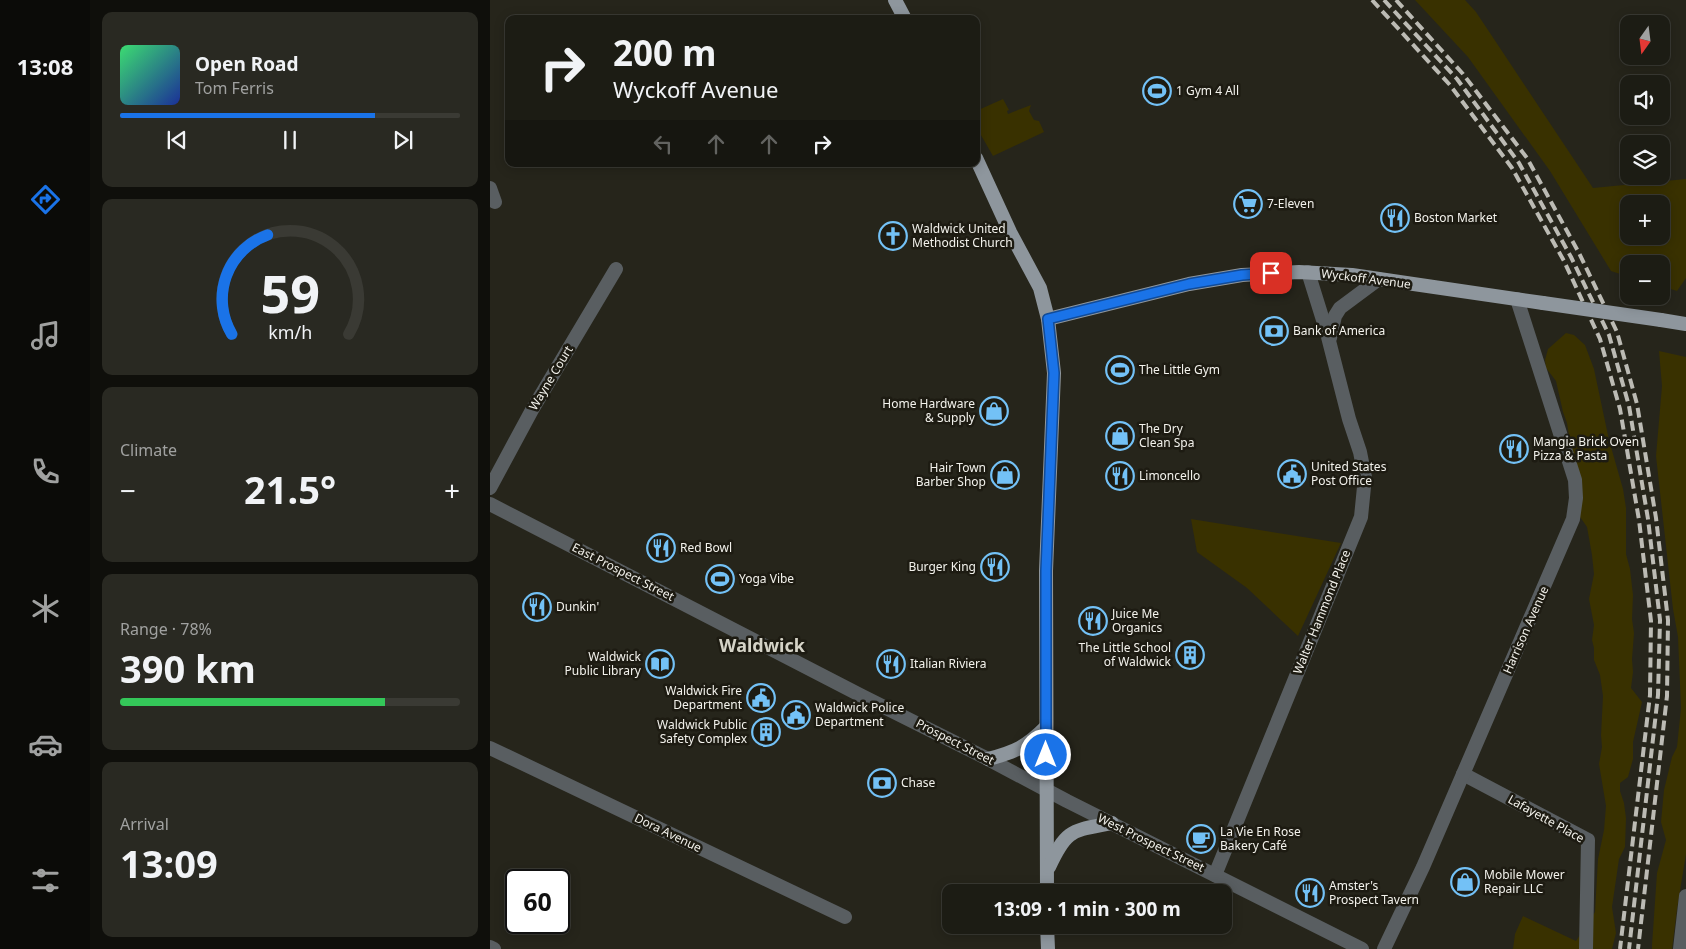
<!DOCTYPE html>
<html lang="en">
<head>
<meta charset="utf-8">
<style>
	body { margin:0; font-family:"Noto Sans",sans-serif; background:#292922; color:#f1f3f6; height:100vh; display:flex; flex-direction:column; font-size:19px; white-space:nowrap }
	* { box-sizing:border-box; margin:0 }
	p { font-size:16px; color:#a0a1a0 }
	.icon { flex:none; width:28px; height:28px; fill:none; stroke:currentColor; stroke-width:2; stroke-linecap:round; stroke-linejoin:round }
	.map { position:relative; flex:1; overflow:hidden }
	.side { display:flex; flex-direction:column; gap:12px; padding:12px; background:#0f0f0b; width:400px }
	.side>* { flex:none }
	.guide { position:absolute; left:15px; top:15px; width:475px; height:152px; border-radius:10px; box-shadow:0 2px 12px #0003,0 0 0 1px #3a3a34; background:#1c1c14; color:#f1f3f6; overflow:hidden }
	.needle { width:32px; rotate:194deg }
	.controls { position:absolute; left:1130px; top:15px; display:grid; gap:10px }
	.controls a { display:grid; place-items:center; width:50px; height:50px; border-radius:10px; background:#1c1c14; box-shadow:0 2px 12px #0003,0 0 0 1px #3a3a34; font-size:25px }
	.speed { position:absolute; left:15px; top:869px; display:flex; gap:10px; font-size:25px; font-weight:700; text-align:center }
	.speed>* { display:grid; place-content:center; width:65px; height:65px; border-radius:50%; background:#1c1c14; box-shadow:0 2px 12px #0003,0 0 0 1px #3a3a34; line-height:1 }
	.speed .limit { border:2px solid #111; border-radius:8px; background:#fff; color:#111 }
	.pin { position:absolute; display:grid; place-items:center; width:42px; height:42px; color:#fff; margin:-21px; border-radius:10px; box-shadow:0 2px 8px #0006 }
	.me { position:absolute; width:55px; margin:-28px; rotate:0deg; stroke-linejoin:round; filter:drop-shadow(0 0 4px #0008) }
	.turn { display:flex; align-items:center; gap:18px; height:105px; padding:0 25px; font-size:22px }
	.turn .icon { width:65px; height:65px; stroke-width:2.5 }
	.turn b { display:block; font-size:35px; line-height:42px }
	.lanes { display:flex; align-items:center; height:48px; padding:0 25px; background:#0003; justify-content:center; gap:25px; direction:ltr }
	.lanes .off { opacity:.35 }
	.big { font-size:38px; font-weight:700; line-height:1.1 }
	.side .tile { flex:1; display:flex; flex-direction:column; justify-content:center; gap:8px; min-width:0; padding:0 18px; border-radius:10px; background:#292922 }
	.side .dial { align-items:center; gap:0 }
	.dial svg { height:130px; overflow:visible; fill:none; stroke:#3a3a34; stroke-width:7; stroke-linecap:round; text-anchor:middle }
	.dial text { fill:#f1f3f6; stroke:none }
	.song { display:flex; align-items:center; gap:15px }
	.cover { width:60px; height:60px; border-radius:8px; background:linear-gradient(135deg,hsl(140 70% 55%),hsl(230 70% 35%)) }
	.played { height:5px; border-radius:2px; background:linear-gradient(90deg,#1a73e8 75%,#3a3a34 75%) }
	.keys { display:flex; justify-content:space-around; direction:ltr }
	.heat { display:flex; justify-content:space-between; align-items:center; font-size:28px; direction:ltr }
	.charge { height:8px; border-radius:4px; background:linear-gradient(90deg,#34c759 78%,#3a3a34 0) }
	.trip { position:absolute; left:452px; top:884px; width:290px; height:50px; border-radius:10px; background:#1c1c14; box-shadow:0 2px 12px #0003,0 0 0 1px #3a3a34; font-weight:700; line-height:50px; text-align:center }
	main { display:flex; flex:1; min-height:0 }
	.tabs { display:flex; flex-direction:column; width:90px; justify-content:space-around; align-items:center; background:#0b0b08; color:#a0a1a0 }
	.tabs .icon { width:35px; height:35px }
	.tabs .on { color:#1a73e8 }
	.tabs b { font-size:22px; color:#f1f3f6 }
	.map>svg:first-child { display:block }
	.green { fill:#393100; fill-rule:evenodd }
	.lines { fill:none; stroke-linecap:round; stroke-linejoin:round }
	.minor { stroke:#595e61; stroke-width:14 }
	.tertiary { stroke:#595e61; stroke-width:14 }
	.primary { stroke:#8e969d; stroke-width:14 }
	.rail { stroke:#bcbbb4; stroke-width:4; stroke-dasharray:10 5; stroke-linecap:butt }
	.primary-bridge { stroke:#8e969d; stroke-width:14 }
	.route-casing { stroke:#114b97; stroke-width:12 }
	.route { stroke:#1a73e8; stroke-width:9 }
	.labels { text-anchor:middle; stroke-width:5; stroke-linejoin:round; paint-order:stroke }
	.poi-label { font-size:12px; fill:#f3f2ec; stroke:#1d1b12; text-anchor:start }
	.street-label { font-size:12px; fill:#f3f2ec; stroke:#1d1b12 }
	.district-label { font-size:18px; font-weight:bold; fill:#d5d3c7; stroke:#1d1b12 }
</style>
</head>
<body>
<main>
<nav class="tabs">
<b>13:08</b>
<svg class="icon on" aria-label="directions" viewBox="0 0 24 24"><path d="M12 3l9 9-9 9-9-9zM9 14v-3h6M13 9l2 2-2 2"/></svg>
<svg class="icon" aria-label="music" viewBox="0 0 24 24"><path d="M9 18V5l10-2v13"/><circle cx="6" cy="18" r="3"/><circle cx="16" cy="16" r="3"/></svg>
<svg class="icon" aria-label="phone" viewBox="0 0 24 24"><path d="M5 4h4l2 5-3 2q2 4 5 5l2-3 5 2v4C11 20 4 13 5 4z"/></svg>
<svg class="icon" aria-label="climate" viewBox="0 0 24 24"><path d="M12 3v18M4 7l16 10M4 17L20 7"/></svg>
<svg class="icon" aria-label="car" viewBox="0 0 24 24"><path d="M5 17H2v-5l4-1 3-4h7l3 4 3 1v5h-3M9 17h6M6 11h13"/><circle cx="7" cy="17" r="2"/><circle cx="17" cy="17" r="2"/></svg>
<svg class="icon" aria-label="filters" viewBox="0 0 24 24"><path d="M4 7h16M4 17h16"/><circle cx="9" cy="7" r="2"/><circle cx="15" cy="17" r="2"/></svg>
</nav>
<section class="side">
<div class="tile">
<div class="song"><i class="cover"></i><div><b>Open Road</b><p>Tom Ferris</p></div></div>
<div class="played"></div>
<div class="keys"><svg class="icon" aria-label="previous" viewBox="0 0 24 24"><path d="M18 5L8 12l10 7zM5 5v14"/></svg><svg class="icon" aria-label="pause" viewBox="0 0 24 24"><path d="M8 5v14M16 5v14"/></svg><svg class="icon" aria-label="next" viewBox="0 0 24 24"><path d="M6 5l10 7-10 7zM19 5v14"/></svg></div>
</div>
<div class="tile dial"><svg viewBox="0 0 100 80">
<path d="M14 69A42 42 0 1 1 86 69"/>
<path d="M14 69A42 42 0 0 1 36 8" stroke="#1a73e8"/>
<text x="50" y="56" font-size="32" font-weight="700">59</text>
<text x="50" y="72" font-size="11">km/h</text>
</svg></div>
<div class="tile"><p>Climate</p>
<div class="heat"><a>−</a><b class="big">21.5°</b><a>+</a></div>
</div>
<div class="tile"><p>Range · 78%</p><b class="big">390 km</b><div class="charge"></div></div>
<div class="tile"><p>Arrival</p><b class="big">13:09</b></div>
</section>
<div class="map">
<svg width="1196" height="949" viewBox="0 0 1196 949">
	<rect width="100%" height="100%" fill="#26251b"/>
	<g class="green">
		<path d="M925,0H975L986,12L1103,188L1196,179V278L1187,291L1171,286V264H1139V277L1121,271L1060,171L978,57ZM1139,204H1171V236H1139Z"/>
		<polygon points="513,99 519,110 517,111 518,114 541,105 539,111 544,120 549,121 554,132 503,156 488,130 490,129 489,127 486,127 486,111"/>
		<polygon points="1076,333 1084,335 1095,345 1104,369 1119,440 1133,489 1136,508 1136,554 1140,569 1143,595 1142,619 1144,633 1142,659 1143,672 1141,688 1152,702 1143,742 1143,759 1138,777 1130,783 1130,791 1134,803 1136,818 1135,847 1129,859 1122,907 1126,933 1122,949 1023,949 1025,934 1033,916 1086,941 1105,912 1108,859 1114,830 1116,806 1109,764 1112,747 1111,735 1113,696 1110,675 1104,660 1104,648 1102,640 1104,625 1099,599 1104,574 1102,555 1097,527 1088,514 1079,459 1080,442 1077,423 1073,412 1066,381 1056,368 1055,360 1058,349"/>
		<polygon points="1169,351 1196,357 1196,854 1187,909 1182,949 1162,949 1162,945 1167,873 1176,840 1171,822 1174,790 1182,757 1187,747 1191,708 1188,637 1183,609 1166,456 1172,386"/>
		<polygon points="701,519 851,543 808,636 757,588 707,552"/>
	</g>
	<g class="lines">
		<g class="minor">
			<polyline points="0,188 5,202"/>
			<polyline points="840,338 845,316 850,308 889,279"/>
			<polyline points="0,488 42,410 126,269"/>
			<polyline points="0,748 355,917"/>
			<polyline points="973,774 1098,840 1096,949"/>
			<polyline points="725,875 871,517 875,477 870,452 859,419 837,333 818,272"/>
			<polyline points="0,947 4,949"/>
			<polyline points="894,949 933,867 1083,519 1086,498 1085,480 1027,299"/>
			<polyline points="1190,949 1196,896"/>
		</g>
		<polyline class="tertiary" points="0,504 372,696 498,759 577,801 872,949"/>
		<g class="primary">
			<polyline points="405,0 415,19"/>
			<polyline points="486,158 520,232 550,288 558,319 564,373 556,571 557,892"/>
			<polyline points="558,319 699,284 752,275 809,272 862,275 1053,303"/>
			<polyline points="1171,320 1196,324"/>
			<path d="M498,759C525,752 536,747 556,727"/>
			<path d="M559,867C577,828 582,831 622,823"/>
			<polyline points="557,925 558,949"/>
		</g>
		<g class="rail">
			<polyline points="882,0 960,85 1022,168 1074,261 1110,339 1130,409 1149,520 1161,621 1160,695 1130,949"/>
			<polyline points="894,0 967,79 1029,163 1081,257 1119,335 1139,406 1158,519 1170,620 1168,695 1139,949"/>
			<polyline points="906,0 973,74 1037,158 1089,253 1127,332 1147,404 1166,518 1178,620 1177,696 1148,949"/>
		</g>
		<polyline class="primary-bridge" points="1053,303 1171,320"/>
	</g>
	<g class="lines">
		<defs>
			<polyline id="route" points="556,755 556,571 564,373 558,319 699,284 752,275 781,273"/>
		</defs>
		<use href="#route" class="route-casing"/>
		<use href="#route" class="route"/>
	</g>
	<defs>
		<symbol id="stadium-ring" viewBox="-11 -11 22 22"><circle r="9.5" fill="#1d1b12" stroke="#73c1f6" stroke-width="1.5"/><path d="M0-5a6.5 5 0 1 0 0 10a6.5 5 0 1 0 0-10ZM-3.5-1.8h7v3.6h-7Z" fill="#73c1f6"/></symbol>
		<symbol id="supermarket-ring" viewBox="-11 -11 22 22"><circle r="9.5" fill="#1d1b12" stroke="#73c1f6" stroke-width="1.5"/><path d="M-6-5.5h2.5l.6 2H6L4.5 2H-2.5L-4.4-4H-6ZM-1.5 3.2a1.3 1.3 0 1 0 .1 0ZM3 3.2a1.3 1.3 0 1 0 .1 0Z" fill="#73c1f6"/></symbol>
		<symbol id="restaurant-ring" viewBox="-11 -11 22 22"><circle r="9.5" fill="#1d1b12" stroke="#73c1f6" stroke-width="1.5"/><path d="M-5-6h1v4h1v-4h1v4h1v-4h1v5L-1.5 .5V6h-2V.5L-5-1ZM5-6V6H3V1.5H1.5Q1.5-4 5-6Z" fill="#73c1f6"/></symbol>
		<symbol id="church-ring" viewBox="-11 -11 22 22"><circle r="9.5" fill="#1d1b12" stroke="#73c1f6" stroke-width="1.5"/><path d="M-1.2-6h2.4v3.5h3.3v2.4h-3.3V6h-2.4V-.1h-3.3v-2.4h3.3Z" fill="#73c1f6"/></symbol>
		<symbol id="bank-ring" viewBox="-11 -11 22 22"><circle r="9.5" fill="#1d1b12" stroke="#73c1f6" stroke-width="1.5"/><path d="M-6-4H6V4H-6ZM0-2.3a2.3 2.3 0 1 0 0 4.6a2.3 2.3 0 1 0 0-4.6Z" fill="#73c1f6"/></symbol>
		<symbol id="shop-ring" viewBox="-11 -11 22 22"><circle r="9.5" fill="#1d1b12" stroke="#73c1f6" stroke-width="1.5"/><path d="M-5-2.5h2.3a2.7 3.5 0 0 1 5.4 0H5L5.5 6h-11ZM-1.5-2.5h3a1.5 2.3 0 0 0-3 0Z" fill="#73c1f6"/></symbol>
		<symbol id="civic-ring" viewBox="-11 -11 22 22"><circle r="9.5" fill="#1d1b12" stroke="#73c1f6" stroke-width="1.5"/><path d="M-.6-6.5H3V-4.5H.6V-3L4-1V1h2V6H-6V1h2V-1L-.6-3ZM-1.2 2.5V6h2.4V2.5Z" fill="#73c1f6"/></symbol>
		<symbol id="building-ring" viewBox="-11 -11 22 22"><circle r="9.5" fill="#1d1b12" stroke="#73c1f6" stroke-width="1.5"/><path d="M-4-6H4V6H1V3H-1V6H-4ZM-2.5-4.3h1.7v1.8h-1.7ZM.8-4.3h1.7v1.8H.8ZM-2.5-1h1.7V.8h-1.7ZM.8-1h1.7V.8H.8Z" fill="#73c1f6"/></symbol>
		<symbol id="library-ring" viewBox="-11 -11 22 22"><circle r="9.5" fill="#1d1b12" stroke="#73c1f6" stroke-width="1.5"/><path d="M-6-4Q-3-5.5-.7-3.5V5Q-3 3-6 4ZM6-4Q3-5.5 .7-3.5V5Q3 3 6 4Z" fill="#73c1f6"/></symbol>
		<symbol id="cafe-ring" viewBox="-11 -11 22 22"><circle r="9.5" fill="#1d1b12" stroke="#73c1f6" stroke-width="1.5"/><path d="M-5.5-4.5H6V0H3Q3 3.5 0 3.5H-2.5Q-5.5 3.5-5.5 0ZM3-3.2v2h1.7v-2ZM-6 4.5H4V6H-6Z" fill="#73c1f6"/></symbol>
	</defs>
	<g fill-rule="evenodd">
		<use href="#stadium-ring" x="651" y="75" width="32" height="32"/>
		<use href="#supermarket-ring" x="742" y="188" width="32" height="32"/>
		<use href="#restaurant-ring" x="889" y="202" width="32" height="32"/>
		<use href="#church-ring" x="387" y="220" width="32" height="32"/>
		<use href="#bank-ring" x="768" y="315" width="32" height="32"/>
		<use href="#stadium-ring" x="614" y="354" width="32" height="32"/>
		<use href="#shop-ring" x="488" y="395" width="32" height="32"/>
		<use href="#shop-ring" x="614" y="420" width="32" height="32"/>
		<use href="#restaurant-ring" x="1008" y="433" width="32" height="32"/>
		<use href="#civic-ring" x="786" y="458" width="32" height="32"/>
		<use href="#shop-ring" x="499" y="459" width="32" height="32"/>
		<use href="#restaurant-ring" x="614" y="460" width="32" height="32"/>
		<use href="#restaurant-ring" x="155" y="532" width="32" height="32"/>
		<use href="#restaurant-ring" x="489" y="551" width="32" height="32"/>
		<use href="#stadium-ring" x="214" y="563" width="32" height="32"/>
		<use href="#restaurant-ring" x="31" y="591" width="32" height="32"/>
		<use href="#restaurant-ring" x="587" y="605" width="32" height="32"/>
		<use href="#building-ring" x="684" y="639" width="32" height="32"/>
		<use href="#library-ring" x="154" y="648" width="32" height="32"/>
		<use href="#restaurant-ring" x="385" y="648" width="32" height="32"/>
		<use href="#civic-ring" x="255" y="682" width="32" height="32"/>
		<use href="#civic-ring" x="290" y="699" width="32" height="32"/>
		<use href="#building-ring" x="260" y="716" width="32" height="32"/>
		<use href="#bank-ring" x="376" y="767" width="32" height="32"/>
		<use href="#cafe-ring" x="695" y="823" width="32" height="32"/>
		<use href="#shop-ring" x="959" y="866" width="32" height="32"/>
		<use href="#restaurant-ring" x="804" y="877" width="32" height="32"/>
	</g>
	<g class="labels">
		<g class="poi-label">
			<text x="686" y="95">1 Gym 4 All</text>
			<text x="777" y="208">7-Eleven</text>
			<text x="924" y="222">Boston Market</text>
			<text x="422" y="233">Waldwick United<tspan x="422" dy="14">Methodist Church</tspan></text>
			<text x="803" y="335">Bank of America</text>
			<text x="649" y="374">The Little Gym</text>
			<text x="485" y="408" text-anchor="end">Home Hardware<tspan x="485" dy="14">&amp; Supply</tspan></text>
			<text x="649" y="433">The Dry<tspan x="649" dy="14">Clean Spa</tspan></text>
			<text x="1043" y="446">Mangia Brick Oven<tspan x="1043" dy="14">Pizza &amp; Pasta</tspan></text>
			<text x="821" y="471">United States<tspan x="821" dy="14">Post Office</tspan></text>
			<text x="496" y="472" text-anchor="end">Hair Town<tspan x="496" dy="14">Barber Shop</tspan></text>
			<text x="649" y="480">Limoncello</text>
			<text x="190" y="552">Red Bowl</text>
			<text x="486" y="571" text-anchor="end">Burger King</text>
			<text x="249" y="583">Yoga Vibe</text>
			<text x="66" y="611">Dunkin'</text>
			<text x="622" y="618">Juice Me<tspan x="622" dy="14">Organics</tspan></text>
			<text x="681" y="652" text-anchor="end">The Little School<tspan x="681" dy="14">of Waldwick</tspan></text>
			<text x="151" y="661" text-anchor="end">Waldwick<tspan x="151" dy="14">Public Library</tspan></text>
			<text x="420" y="668">Italian Riviera</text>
			<text x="252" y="695" text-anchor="end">Waldwick Fire<tspan x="252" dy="14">Department</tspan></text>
			<text x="325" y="712">Waldwick Police<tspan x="325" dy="14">Department</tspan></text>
			<text x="257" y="729" text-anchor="end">Waldwick Public<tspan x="257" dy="14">Safety Complex</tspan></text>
			<text x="411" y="787">Chase</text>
			<text x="730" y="836">La Vie En Rose<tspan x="730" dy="14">Bakery Café</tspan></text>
			<text x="994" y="879">Mobile Mower<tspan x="994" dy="14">Repair LLC</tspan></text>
			<text x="839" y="890">Amster's<tspan x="839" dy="14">Prospect Tavern</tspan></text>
		</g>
		<g class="street-label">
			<text transform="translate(876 279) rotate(7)" y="4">Wyckoff Avenue</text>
			<text transform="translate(61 378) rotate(-59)" y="4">Wayne Court</text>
			<text transform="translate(133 572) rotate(27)" y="4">East Prospect Street</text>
			<text transform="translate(832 612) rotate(-68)" y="4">Walter Hammond Place</text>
			<text transform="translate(1036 630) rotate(-66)" y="4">Harrison Avenue</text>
			<text transform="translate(465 742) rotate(27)" y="4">Prospect Street</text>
			<text transform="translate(1056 819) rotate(29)" y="4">Lafayette Place</text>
			<text transform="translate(178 833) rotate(26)" y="4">Dora Avenue</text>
			<text transform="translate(661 843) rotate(26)" y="4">West Prospect Street</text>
		</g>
		<g class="district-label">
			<text x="272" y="652">Waldwick</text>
		</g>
	</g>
</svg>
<div class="controls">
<a><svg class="needle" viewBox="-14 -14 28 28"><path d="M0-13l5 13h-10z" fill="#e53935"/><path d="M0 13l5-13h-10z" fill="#a0a1a0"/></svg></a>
<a><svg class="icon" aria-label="sound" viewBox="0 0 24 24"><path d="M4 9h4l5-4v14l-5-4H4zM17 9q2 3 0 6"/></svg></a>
<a><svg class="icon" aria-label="layers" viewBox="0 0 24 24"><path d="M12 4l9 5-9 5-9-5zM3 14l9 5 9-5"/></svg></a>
<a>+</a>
<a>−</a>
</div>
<div class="speed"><div class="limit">60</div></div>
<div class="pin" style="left:781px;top:273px;background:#d93025"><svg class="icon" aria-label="arrive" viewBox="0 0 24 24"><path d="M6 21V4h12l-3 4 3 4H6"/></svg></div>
<svg class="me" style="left:556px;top:755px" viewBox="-20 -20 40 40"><circle r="17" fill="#1a73e8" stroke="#fff" stroke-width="3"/><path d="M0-11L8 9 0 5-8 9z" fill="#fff"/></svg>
<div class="trip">13:09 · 1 min · 300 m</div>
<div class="guide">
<div class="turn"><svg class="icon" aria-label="right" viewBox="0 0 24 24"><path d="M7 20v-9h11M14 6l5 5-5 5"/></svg><div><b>200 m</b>Wyckoff Avenue</div></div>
<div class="lanes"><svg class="icon off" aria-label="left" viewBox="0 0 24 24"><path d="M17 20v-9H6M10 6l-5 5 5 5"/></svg><svg class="icon off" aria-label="ahead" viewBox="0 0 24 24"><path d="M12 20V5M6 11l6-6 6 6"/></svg><svg class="icon off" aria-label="ahead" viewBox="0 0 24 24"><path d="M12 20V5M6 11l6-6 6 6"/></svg><svg class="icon" aria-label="right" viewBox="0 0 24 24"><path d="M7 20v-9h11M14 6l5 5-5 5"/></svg></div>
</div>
</div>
</main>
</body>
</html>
